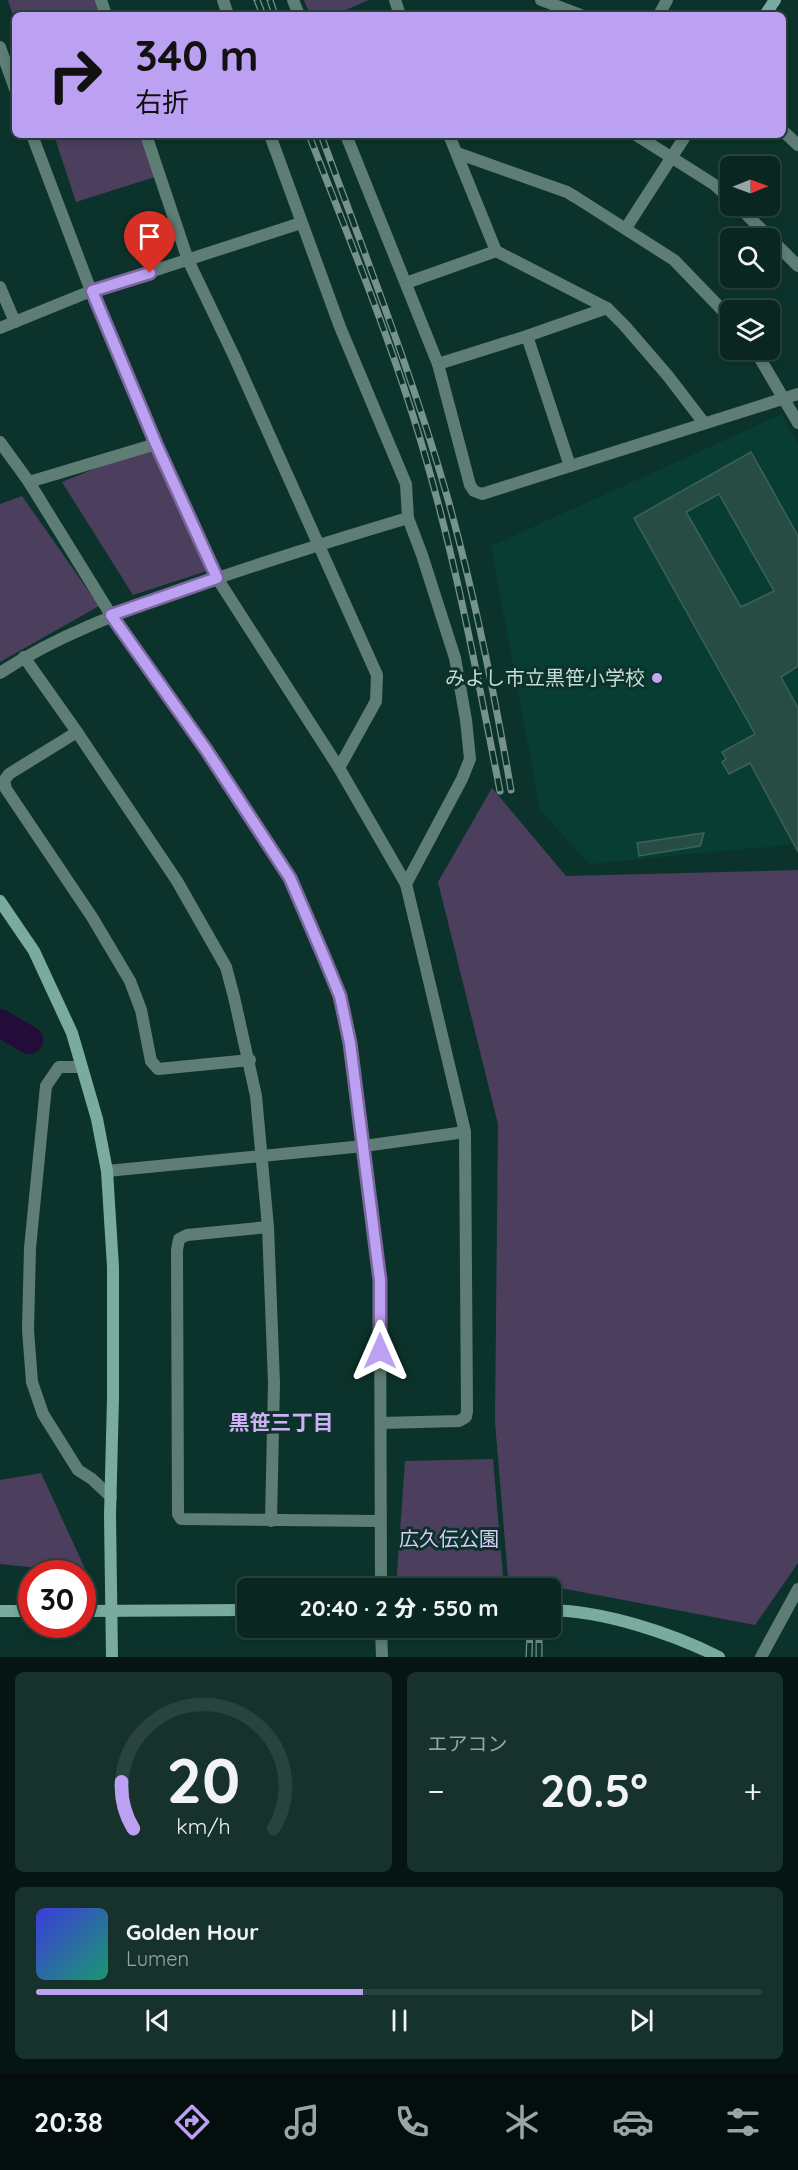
<!DOCTYPE html>
<html lang="ja">
<head>
<meta charset="utf-8">
<style>
	body { margin:0; font-family:Quicksand,"Noto Sans JP",sans-serif; background:#17322d; color:#f1f3f6; height:100vh; display:flex; flex-direction:column; font-size:22px; white-space:nowrap }
	* { box-sizing:border-box; margin:0 }
	p { font-size:20px; color:#99a5a5 }
	.icon { flex:none; width:33px; height:33px; fill:none; stroke:currentColor; stroke-width:2; stroke-linecap:round; stroke-linejoin:round }
	.map { position:relative; height:1657px; overflow:hidden }
	.drawer { display:flex; flex-direction:column; gap:15px; padding:15px; background:#051512; flex:1 }
	.drawer>* { flex:none }
	.hud { position:absolute; left:12px; top:12px; width:774px; height:126px; border-radius:9px; box-shadow:0 3px 9px #0003,0 0 0 2px #29433e; background:#bca0f2; color:#111; overflow:hidden }
	.needle { width:39px; rotate:89deg }
	.controls { position:absolute; left:720px; top:156px; display:grid; gap:12px }
	.controls a { display:grid; place-items:center; width:60px; height:60px; border-radius:9px; background:#092620; box-shadow:0 3px 9px #0003,0 0 0 2px #29433e; font-size:30px }
	.speed { position:absolute; left:18px; top:1560px; display:flex; gap:12px; font-size:30px; font-weight:700; text-align:center }
	.speed>* { display:grid; place-content:center; width:78px; height:78px; border-radius:50%; background:#092620; box-shadow:0 3px 9px #0003,0 0 0 2px #29433e; line-height:1 }
	.speed .limit { border:9px solid #d22; background:#fff; color:#111 }
	.pin { position:absolute; display:grid; place-items:center; width:51px; height:51px; color:#fff; margin:-62px -26px; border-radius:50% 50% 50% 0; rotate:-45deg; box-shadow:0 0 6px #0007 }
	.pin .icon { rotate:45deg }
	.me { position:absolute; width:66px; margin:-33px; rotate:0deg; stroke-linejoin:round; filter:drop-shadow(0 0 4px #0008) }
	.turn { display:flex; align-items:center; gap:21px; height:126px; padding:0 24px; font-size:27px }
	.turn .icon { width:78px; height:78px; stroke-width:2.5 }
	.turn b { display:block; font-size:42px; line-height:51px }
	.big { font-size:45px; font-weight:800; line-height:1.1 }
	.drawer .card { flex:1; display:flex; flex-direction:column; justify-content:center; gap:9px; min-width:0; padding:0 21px; border-radius:9px; background:#17322d }
	.drawer .dial { align-items:center; gap:0 }
	.dial svg { height:156px; overflow:visible; fill:none; stroke:#29433e; stroke-width:7; stroke-linecap:round; text-anchor:middle }
	.dial text { fill:#f1f3f6; stroke:none }
	.song { display:flex; align-items:center; gap:18px }
	.cover { width:72px; height:72px; border-radius:9px; background:linear-gradient(135deg,hsl(240 70% 55%),hsl(160 70% 35%)) }
	.played { height:6px; border-radius:3px; background:linear-gradient(90deg,#bca0f2 45%,#29433e 45%) }
	.keys { display:flex; justify-content:space-around; direction:ltr }
	.heat { display:flex; justify-content:space-between; align-items:center; font-size:33px; direction:ltr }
	.drawer .tiles { flex:1; display:grid; gap:15px; grid-template-columns:1fr 1fr }
	.card:last-child { grid-column:span 2 }
	.trip { position:absolute; left:237px; top:1578px; width:324px; height:60px; border-radius:9px; background:#092620; box-shadow:0 3px 9px #0003,0 0 0 2px #29433e; font-weight:800; line-height:60px; text-align:center }
	.menu { display:flex; height:96px; justify-content:space-around; align-items:center; background:#040f0d; color:#99a5a5 }
	.menu .icon { width:42px; height:42px }
	.menu .on { color:#bca0f2 }
	.menu b { font-size:27px; color:#f1f3f6 }
	.map>svg:first-child { display:block }
	.built { fill:#073d33 }
	.green { fill:#4c3f5e }
	.lines { fill:none; stroke-linecap:round; stroke-linejoin:round }
	.river { stroke:#230b3a; stroke-width:28 }
	.building { fill:#264c43; stroke:#3c6259; stroke-width:1.5; fill-rule:evenodd }
	.street { stroke:#5e7e75; stroke-width:12 }
	.secondary { stroke:#79ac9f; stroke-width:12 }
	.rail-casing { stroke:#75928b; stroke-width:7 }
	.rail { stroke:#0c332b; stroke-width:4.5; stroke-dasharray:14; stroke-linecap:butt }
	.route-casing { stroke:#7a689d; stroke-width:15 }
	.route { stroke:#bca0f2; stroke-width:10 }
	.poi-dot { fill:#c6a6f0; stroke:#0c332b; stroke-width:2 }
	.labels { text-anchor:middle; stroke-width:6; stroke-linejoin:round; paint-order:stroke }
	.poi-label { font-size:20px; fill:#c6dad4; stroke:#0c332b; text-anchor:end }
	.park-label { font-size:20px; fill:#dcc8f8; stroke:#0c332b }
	.neighbourhood-label { font-size:21px; font-weight:bold; fill:#ceb1f5; stroke:#0c332b }
</style>
</head>
<body>
<div class="map">
<svg width="798" height="1657" viewBox="0 0 798 1657">
	<rect width="100%" height="100%" fill="#0c332b"/>
	<polygon class="built" points="782,414 798,444 798,844 589,864 540,810 491,546"/>
	<g class="green">
		<polygon points="8,0 100,0 105,15 15,15 15,21"/>
		<polygon points="304,0 369,0 334,15 310,15"/>
		<polygon points="54,135 144,135 158,176 76,202"/>
		<polygon points="156,444 219,567 133,595 62,482"/>
		<polygon points="22,496 99,606 0,662 0,504"/>
		<polygon points="492,788 566,876 798,870 798,1563 755,1625 508,1578 495,1422 498,1124 438,882"/>
		<polygon points="493,1459 504,1588 396,1588 405,1461"/>
		<polygon points="41,1473 87,1573 0,1564 0,1480"/>
	</g>
	<g class="lines">
		<polyline class="river" points="0,1023 29,1040"/>
	</g>
	<g class="building">
		<path d="M751,452L798,536V666L781,677L798,708V852L750,763L729,774L722,762L726,759L722,752L755,734L634,518ZM719,494L774,591L741,607L686,512Z"/>
		<polygon points="704,833 700,846 639,856 637,843"/>
	</g>
	<g class="lines">
		<g class="street">
			<polyline points="101,0 106,15"/>
			<polyline points="223,0 228,15"/>
			<polyline points="293,0 299,15"/>
			<polyline points="395,0 400,15"/>
			<polyline points="541,0 581,15"/>
			<polyline points="659,15 667,0"/>
			<polyline points="0,47 15,89"/>
			<polyline points="783,131 798,145"/>
			<polyline points="32,135 91,291 156,444 217,578 339,768 406,884 465,1132 467,1411 466,1417 459,1421 381,1423"/>
			<polyline points="146,135 188,260 234,356 377,675 376,701 339,768"/>
			<polyline points="270,135 340,327 406,484 408,518 422,555 455,658 466,720 470,759 462,779 406,884"/>
			<polyline points="346,135 438,364 470,485 474,491 482,494 798,394"/>
			<polyline points="449,135 496,251"/>
			<polyline points="636,135 715,185 730,199"/>
			<polyline points="457,153 567,192 577,198 674,260 730,318"/>
			<polyline points="738,206 798,266"/>
			<polyline points="626,228 686,135"/>
			<polyline points="406,283 496,251 607,308 624,325 668,376 704,423"/>
			<polyline points="0,287 15,322"/>
			<polyline points="0,328 91,291 301,223"/>
			<polyline points="527,336 570,466"/>
			<polyline points="755,350 798,423"/>
			<polyline points="438,364 527,336 607,308"/>
			<polyline points="0,442 29,482 111,615 207,751 289,878 340,996 350,1043 380,1279 381,1588"/>
			<polyline points="29,482 156,444"/>
			<polyline points="24,657 77,732 177,881 226,967 234,997 256,1096 268,1227 274,1383 271,1521"/>
			<path d="M0,673C57,635 122,612 186,589C260,563 334,540 408,518"/>
			<polyline points="77,732 9,774 4,781 6,789 92,917 130,981 141,1010 151,1061 158,1069 250,1060"/>
			<polyline points="81,1067 59,1067 46,1086 30,1248 28,1330 32,1382 43,1414 78,1470 92,1479 111,1497"/>
			<polyline points="107,1171 364,1146 465,1132"/>
			<polyline points="268,1227 187,1235 179,1239 177,1250 178,1514 181,1519 379,1521"/>
			<polyline points="381,1628 382,1657"/>
			<polyline points="761,1657 798,1589"/>
		</g>
		<g class="secondary">
			<polyline points="765,15 775,0"/>
			<polyline points="0,901 34,951 72,1033 97,1119 107,1171 113,1267 113,1398 110,1516 112,1657"/>
			<path d="M550,1610C604,1611 671,1633 719,1657"/>
			<polyline points="0,1611 32,1611"/>
			<polyline points="82,1611 248,1610"/>
		</g>
		<defs>
			<g id="rail">
				<polyline points="257,0 263,15"/>
				<polyline points="270,0 275,15"/>
				<path d="M309,135C348,236 390,337 421,442C455,556 477,674 500,791"/>
				<path d="M321,135C365,255 412,374 447,496C474,592 494,691 511,790"/>
				<polyline points="529,1657 530,1629"/>
				<polyline points="539,1657 539,1628"/>
			</g>
		</defs>
		<use href="#rail" class="rail-casing"/>
		<use href="#rail" class="rail"/>
	</g>
	<g class="lines">
		<defs>
			<polyline id="route" points="150,273 92,291 156,444 217,578 111,615 207,751 290,878 324,957 340,996 350,1043 377,1257 380,1280 380,1351"/>
		</defs>
		<use href="#route" class="route-casing"/>
		<use href="#route" class="route"/>
	</g>
	<circle class="poi-dot" cx="657" cy="678" r="6"/>
	<g class="labels">
		<g class="poi-label">
			<text x="645" y="685">みよし市立黒笹小学校</text>
		</g>
		<g class="park-label">
			<text x="449" y="1546">広久伝公園</text>
		</g>
		<g class="neighbourhood-label">
			<text x="281" y="1430">黒笹三丁目</text>
		</g>
	</g>
</svg>
<div class="controls">
<a><svg class="needle" viewBox="-14 -14 28 28"><path d="M0-13l5 13h-10z" fill="#e53935"/><path d="M0 13l5-13h-10z" fill="#99a5a5"/></svg></a>
<a><svg class="icon" aria-label="search" viewBox="0 0 24 24"><circle cx="10" cy="10" r="6"/><path d="M15 15l6 6"/></svg></a>
<a><svg class="icon" aria-label="layers" viewBox="0 0 24 24"><path d="M12 4l9 5-9 5-9-5zM3 14l9 5 9-5"/></svg></a>
</div>
<div class="speed"><div class="limit">30</div></div>
<div class="pin" style="left:150px;top:273px;background:#d93025"><svg class="icon" aria-label="arrive" viewBox="0 0 24 24"><path d="M6 21V4h12l-3 4 3 4H6"/></svg></div>
<svg class="me" style="left:380px;top:1351px" viewBox="-20 -20 40 40"><path d="M0-17L14 15 0 8-14 15z" fill="#bca0f2" stroke="#fff" stroke-width="4"/></svg>
<div class="trip">20:40 · 2 分 · 550 m</div>
<div class="hud">
<div class="turn"><svg class="icon" aria-label="right" viewBox="0 0 24 24"><path d="M7 20v-9h11M14 6l5 5-5 5"/></svg><div><b>340 m</b>右折</div></div>
</div>
</div>
<section class="drawer">
<div class="tiles">
<div class="card dial"><svg viewBox="0 0 100 80">
<path d="M14 69A42 42 0 1 1 86 69"/>
<path d="M14 69A42 42 0 0 1 8 45" stroke="#bca0f2"/>
<text x="50" y="56" font-size="32" font-weight="700">20</text>
<text x="50" y="72" font-size="11">km/h</text>
</svg></div>
<div class="card"><p>エアコン</p>
<div class="heat"><a>−</a><b class="big">20.5°</b><a>+</a></div>
</div>
<div class="card">
<div class="song"><i class="cover"></i><div><b>Golden Hour</b><p>Lumen</p></div></div>
<div class="played"></div>
<div class="keys"><svg class="icon" aria-label="previous" viewBox="0 0 24 24"><path d="M18 5L8 12l10 7zM5 5v14"/></svg><svg class="icon" aria-label="pause" viewBox="0 0 24 24"><path d="M8 5v14M16 5v14"/></svg><svg class="icon" aria-label="next" viewBox="0 0 24 24"><path d="M6 5l10 7-10 7zM19 5v14"/></svg></div>
</div>
</div>
</section>
<nav class="menu">
<b>20:38</b>
<svg class="icon on" aria-label="directions" viewBox="0 0 24 24"><path d="M12 3l9 9-9 9-9-9zM9 14v-3h6M13 9l2 2-2 2"/></svg>
<svg class="icon" aria-label="music" viewBox="0 0 24 24"><path d="M9 18V5l10-2v13"/><circle cx="6" cy="18" r="3"/><circle cx="16" cy="16" r="3"/></svg>
<svg class="icon" aria-label="phone" viewBox="0 0 24 24"><path d="M5 4h4l2 5-3 2q2 4 5 5l2-3 5 2v4C11 20 4 13 5 4z"/></svg>
<svg class="icon" aria-label="climate" viewBox="0 0 24 24"><path d="M12 3v18M4 7l16 10M4 17L20 7"/></svg>
<svg class="icon" aria-label="car" viewBox="0 0 24 24"><path d="M5 17H2v-5l4-1 3-4h7l3 4 3 1v5h-3M9 17h6M6 11h13"/><circle cx="7" cy="17" r="2"/><circle cx="17" cy="17" r="2"/></svg>
<svg class="icon" aria-label="filters" viewBox="0 0 24 24"><path d="M4 7h16M4 17h16"/><circle cx="9" cy="7" r="2"/><circle cx="15" cy="17" r="2"/></svg>
</nav>
</body>
</html>
